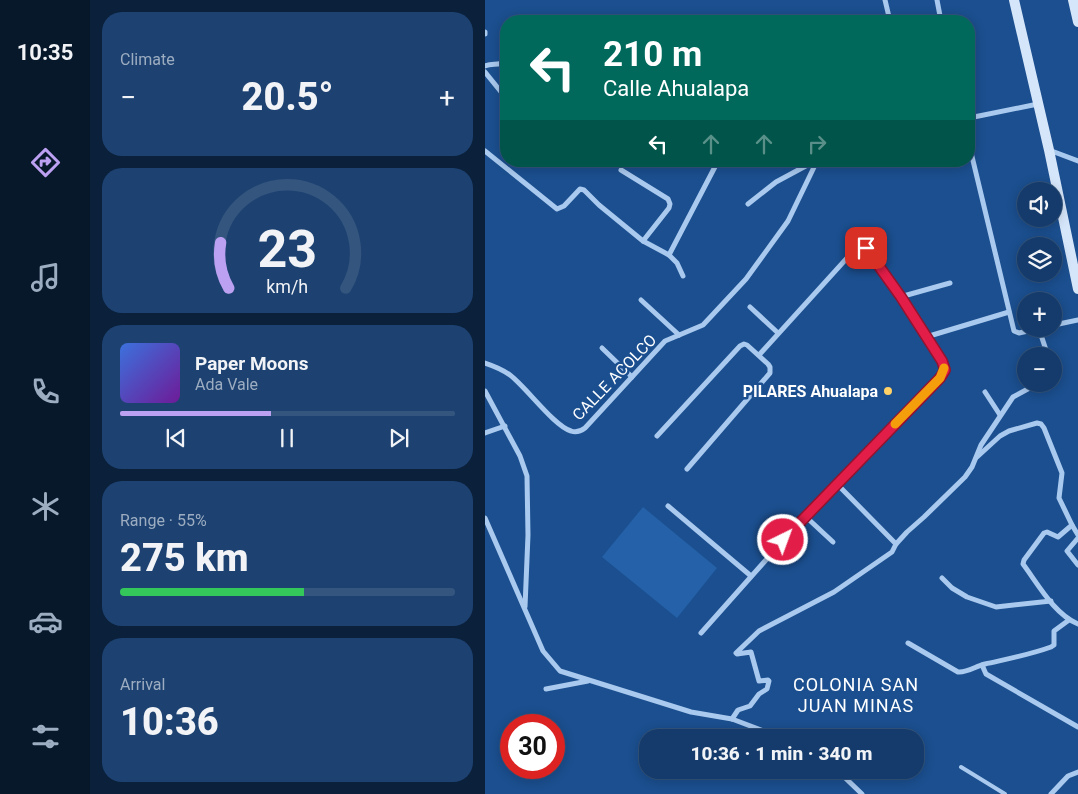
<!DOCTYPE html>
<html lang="en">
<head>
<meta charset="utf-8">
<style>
	body { margin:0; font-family:Roboto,sans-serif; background:#1d4271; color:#f1f3f6; height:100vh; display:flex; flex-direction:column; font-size:19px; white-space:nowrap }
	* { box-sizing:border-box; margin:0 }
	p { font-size:16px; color:#9dadc1 }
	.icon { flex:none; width:28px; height:28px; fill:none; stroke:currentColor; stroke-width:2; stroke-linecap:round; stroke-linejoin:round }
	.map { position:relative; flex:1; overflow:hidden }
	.side { display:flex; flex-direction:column; gap:12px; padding:12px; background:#0b203b; width:395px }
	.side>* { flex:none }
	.top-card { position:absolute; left:15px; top:15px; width:475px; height:152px; border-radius:20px; box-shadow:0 2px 12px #0003,0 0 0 1px #33557e; background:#00695c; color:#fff; overflow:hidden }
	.tools { position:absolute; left:532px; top:182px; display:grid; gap:10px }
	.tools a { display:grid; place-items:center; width:45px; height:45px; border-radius:50%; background:#143b6b; box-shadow:0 2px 12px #0003,0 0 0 1px #33557e; font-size:25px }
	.speed { position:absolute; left:15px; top:714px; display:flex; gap:10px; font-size:25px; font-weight:700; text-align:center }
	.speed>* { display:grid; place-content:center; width:65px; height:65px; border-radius:50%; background:#143b6b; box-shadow:0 2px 12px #0003,0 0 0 1px #33557e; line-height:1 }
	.speed .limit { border:8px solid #d22; background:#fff; color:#111 }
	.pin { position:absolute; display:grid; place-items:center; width:42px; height:42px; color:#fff; margin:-21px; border-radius:10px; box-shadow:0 2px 8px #0006 }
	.me { position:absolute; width:55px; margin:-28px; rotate:42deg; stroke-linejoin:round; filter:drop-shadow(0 0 4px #0008) }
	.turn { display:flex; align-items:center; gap:18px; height:105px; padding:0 20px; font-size:22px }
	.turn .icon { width:65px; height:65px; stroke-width:2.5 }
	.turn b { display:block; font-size:35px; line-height:42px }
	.lanes { display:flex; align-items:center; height:48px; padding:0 20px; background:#0003; justify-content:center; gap:25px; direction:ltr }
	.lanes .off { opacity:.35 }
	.big { font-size:38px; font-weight:800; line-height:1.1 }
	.side .tile { flex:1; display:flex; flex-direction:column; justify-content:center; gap:8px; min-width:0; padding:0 18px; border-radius:20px; background:#1d4271 }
	.side .dial { align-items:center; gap:0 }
	.dial svg { height:130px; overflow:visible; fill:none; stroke:#33557e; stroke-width:7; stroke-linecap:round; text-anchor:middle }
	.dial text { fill:#f1f3f6; stroke:none }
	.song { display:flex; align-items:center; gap:15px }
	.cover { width:60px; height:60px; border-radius:8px; background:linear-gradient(135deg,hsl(220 70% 55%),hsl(280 70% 35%)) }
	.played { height:5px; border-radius:2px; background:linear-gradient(90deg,#bca0f2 45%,#33557e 45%) }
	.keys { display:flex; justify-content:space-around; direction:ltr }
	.heat { display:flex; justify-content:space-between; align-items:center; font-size:28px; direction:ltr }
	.charge { height:8px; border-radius:4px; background:linear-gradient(90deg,#34c759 55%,#33557e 0) }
	.trip { position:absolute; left:154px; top:729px; width:285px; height:50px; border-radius:20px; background:#143b6b; box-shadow:0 2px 12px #0003,0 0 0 1px #33557e; font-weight:800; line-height:50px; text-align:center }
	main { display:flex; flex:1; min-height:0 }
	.tab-bar { display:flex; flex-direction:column; width:90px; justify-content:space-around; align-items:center; background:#08182b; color:#9dadc1 }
	.tab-bar .icon { width:35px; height:35px }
	.tab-bar .on { color:#bca0f2 }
	.tab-bar b { font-size:22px; color:#f1f3f6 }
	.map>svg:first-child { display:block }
	.green { fill:#2461a8 }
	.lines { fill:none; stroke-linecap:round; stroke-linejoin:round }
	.lane { stroke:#a9c9ee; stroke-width:4 }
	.street { stroke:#a9c9ee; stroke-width:5 }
	.secondary { stroke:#d6e6fa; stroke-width:10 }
	.route-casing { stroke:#92132f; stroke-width:12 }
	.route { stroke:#e11d48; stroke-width:9 }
	.slow { stroke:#f59e0b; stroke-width:9 }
	.poi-dot { fill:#ffd166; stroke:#1b4f8f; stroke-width:2 }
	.labels { text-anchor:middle; stroke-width:5; stroke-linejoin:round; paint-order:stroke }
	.street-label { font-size:16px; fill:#fff; stroke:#1b4f8f }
	.poi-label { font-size:16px; font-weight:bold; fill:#fff; stroke:#1b4f8f; text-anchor:end }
	.neighbourhood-label { font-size:18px; letter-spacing:1px; fill:#fff; stroke:#1b4f8f }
</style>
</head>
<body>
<main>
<nav class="tab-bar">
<b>10:35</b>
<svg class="icon on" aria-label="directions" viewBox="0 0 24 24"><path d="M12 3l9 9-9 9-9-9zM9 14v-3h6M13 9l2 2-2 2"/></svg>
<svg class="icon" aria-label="music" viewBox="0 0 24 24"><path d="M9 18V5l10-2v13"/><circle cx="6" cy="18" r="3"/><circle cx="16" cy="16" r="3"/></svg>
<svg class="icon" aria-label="phone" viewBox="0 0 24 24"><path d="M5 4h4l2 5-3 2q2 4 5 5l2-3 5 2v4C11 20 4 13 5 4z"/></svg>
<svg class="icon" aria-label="climate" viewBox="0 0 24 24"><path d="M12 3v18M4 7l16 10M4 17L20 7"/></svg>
<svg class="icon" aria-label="car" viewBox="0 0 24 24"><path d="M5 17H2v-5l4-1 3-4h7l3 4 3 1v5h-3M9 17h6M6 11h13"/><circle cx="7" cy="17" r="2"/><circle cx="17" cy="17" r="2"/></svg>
<svg class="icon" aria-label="filters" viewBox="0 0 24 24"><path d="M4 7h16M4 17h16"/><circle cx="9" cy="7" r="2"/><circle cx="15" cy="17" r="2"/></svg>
</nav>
<section class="side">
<div class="tile"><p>Climate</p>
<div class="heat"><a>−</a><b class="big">20.5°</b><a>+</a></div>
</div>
<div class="tile dial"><svg viewBox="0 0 100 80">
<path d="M14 69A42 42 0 1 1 86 69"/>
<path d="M14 69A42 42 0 0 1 9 41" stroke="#bca0f2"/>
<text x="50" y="56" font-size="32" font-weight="700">23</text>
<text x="50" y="72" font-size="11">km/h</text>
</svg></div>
<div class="tile">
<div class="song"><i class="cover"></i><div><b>Paper Moons</b><p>Ada Vale</p></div></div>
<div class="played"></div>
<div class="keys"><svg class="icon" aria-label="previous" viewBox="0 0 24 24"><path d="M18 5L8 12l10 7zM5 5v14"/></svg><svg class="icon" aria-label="pause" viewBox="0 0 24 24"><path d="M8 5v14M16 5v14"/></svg><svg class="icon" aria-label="next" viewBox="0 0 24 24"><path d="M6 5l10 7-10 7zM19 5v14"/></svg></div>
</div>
<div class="tile"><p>Range · 55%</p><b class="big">275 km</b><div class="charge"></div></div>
<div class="tile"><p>Arrival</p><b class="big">10:36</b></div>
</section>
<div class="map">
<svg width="593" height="794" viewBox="0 0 593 794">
	<rect width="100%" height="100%" fill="#1b4f8f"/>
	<polygon class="green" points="158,507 232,568 192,618 117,557"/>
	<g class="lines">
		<polyline class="lane" points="476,767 520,794"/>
		<g class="street">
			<polyline points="400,0 405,21"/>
			<polyline points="452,0 456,21"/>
			<polyline points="0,32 0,34"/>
			<path d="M0,66C8,63 14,66 21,61"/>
			<polyline points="0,72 21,98"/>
			<polyline points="484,118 553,104"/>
			<polyline points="484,144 529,331 534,333 552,329"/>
			<polyline points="564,150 593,161"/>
			<polyline points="0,151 72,209 79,206 95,189 99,190 114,205 158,241 184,255 192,263 198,276"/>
			<polyline points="136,170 183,199 185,204 184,208 158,241"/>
			<polyline points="263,204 291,182 330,161"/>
			<polyline points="184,255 233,161"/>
			<polyline points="415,297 465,283"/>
			<polyline points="156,300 194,335"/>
			<polyline points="265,307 293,333"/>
			<polyline points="569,325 593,320"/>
			<polyline points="554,329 563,356"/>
			<polyline points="441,337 524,312"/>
			<polyline points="117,348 147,377"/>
			<path d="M0,363C9,366 17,369 25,375C41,387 69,426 86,431C91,433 96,431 100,428L180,341L218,325L261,279L303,221L332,161"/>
			<polyline points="0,391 35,456 42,476 43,535 40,607"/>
			<polyline points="500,392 515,415"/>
			<polyline points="0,433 20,426"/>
			<polyline points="172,436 255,346 259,344 262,345 283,364 285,367 285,373 202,469"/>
			<path d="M492,457L515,436L524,431L552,423L556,424L559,428L577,473L574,498L587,525L573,537L562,532L559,533L539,560L538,564C553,584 569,614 593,624"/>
			<polyline points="352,484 411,544"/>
			<polyline points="183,506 266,576"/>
			<polyline points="320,516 348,542"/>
			<polyline points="0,518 58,651 75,671 206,712 247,719 297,738"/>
			<polyline points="587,525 593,535"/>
			<polyline points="593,538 582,551 593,565"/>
			<polyline points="457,578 467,588 482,597 511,607 566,601"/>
			<polyline points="216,633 320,516 455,378 460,370 457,361 415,297 381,249 377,246 372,247 274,355"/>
			<path d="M423,643L473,672C482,673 491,666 500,664C522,659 544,655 566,647L569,645V631L584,620"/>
			<polyline points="497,665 501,674 593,727"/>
			<polyline points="61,689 103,681"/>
			<polyline points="247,719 253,710 265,706 274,694 282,689 284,681 283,680 274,681 266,652 252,654 251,653 274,631 349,592 407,552 411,544 422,532 439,517 480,477 487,467 496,445 528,397 552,384"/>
			<polyline points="352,770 377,794"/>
			<polyline points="566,794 583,776 593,772"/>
		</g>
		<g class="secondary">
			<polyline points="529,0 564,150 593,289"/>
			<polyline points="588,0 593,22"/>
		</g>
	</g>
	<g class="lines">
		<defs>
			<polyline id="route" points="298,540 455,378 460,370 457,361 416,297 381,248"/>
		</defs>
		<use href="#route" class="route-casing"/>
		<use href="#route" class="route"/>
		<polyline class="slow" points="410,424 455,378 459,368"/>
	</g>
	<circle class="poi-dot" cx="403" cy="391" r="5"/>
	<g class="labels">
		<g class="street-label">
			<text transform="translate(129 377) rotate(-46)" y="6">CALLE ACOLCO</text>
		</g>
		<g class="poi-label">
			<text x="393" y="397">PILARES Ahualapa</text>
		</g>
		<g class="neighbourhood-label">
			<text x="371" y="691">COLONIA SAN<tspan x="371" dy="21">JUAN MINAS</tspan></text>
		</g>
	</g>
</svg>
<div class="tools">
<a><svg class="icon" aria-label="sound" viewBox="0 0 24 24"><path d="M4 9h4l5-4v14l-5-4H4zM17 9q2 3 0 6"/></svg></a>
<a><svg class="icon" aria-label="layers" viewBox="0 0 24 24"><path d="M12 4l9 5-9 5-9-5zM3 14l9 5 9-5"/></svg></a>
<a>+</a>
<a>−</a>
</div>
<div class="speed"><div class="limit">30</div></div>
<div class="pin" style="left:381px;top:248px;background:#d93025"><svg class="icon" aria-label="arrive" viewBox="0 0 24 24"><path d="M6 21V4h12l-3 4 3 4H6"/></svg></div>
<svg class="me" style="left:298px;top:540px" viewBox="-20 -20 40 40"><circle r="17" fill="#e11d48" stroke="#fff" stroke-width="3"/><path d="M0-11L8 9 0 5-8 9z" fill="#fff"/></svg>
<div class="trip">10:36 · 1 min · 340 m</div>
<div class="top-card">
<div class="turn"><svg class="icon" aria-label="left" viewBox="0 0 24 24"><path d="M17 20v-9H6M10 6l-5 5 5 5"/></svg><div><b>210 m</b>Calle Ahualapa</div></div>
<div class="lanes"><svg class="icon" aria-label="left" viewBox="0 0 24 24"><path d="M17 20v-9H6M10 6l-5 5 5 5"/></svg><svg class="icon off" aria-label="ahead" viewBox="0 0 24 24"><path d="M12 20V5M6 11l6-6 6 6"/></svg><svg class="icon off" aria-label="ahead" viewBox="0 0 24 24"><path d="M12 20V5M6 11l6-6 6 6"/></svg><svg class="icon off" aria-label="right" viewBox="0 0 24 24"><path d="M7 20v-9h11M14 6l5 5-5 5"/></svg></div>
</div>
</div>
</main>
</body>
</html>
